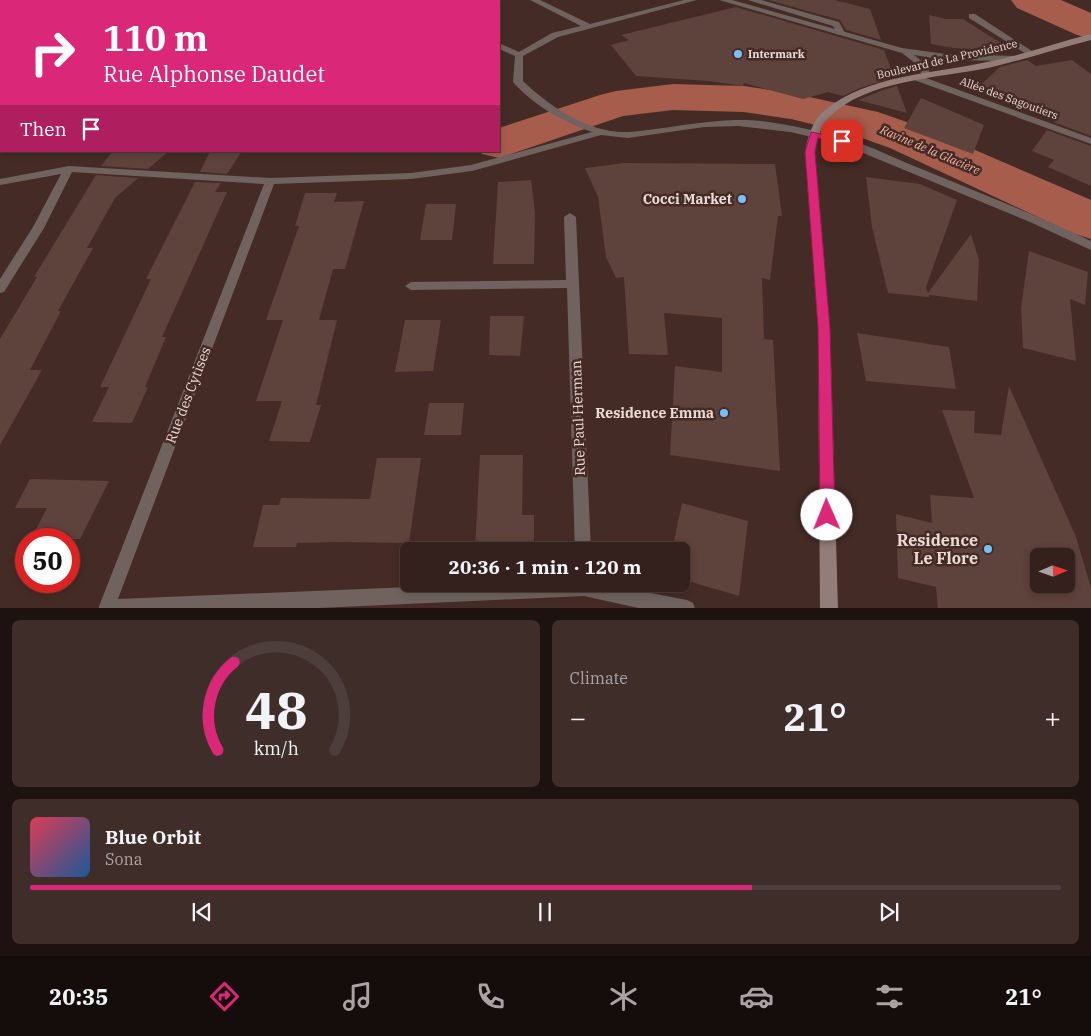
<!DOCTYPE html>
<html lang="en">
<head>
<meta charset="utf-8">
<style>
	body { margin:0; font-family:"IBM Plex Serif",serif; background:#3f2d29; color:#f1f3f6; height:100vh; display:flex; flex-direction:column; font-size:19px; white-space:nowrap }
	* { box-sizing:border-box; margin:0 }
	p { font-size:16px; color:#a9a3a3 }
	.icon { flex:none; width:28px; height:28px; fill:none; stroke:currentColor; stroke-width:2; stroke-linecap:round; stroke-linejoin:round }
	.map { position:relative; height:608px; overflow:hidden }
	.details { display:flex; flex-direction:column; gap:12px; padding:12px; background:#1d120f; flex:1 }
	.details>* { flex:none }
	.guide { position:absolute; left:0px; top:0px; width:500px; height:152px; box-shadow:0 2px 8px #0003,0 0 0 1px #4e3e3b; background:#db2777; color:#fff; overflow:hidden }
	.needle { width:32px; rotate:88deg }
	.tools { position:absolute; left:1030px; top:548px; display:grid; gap:10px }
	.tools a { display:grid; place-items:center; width:45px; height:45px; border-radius:8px; background:#34201c; box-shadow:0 2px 8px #0003,0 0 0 1px #4e3e3b; font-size:25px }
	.speed { position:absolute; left:15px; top:528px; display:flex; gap:10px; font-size:25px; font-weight:700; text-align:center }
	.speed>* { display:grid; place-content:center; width:65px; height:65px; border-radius:50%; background:#34201c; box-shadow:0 2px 8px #0003,0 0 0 1px #4e3e3b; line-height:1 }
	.speed .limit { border:8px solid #d22; background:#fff; color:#111 }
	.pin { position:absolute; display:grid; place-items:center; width:42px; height:42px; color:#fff; margin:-21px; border-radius:10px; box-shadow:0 2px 8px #0006 }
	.me { position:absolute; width:55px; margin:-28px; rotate:359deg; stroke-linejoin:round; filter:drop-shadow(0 0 4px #0008) }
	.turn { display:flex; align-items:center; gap:18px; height:105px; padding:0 20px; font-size:22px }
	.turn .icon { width:65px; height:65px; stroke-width:2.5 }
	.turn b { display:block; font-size:35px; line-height:42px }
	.then { display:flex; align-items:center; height:48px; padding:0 20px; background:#0003; gap:10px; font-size:19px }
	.big { font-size:38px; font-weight:700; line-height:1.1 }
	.details .tile { flex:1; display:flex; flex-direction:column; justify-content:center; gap:8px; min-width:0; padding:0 18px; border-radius:8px; background:#3f2d29 }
	.details .dial { align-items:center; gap:0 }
	.dial svg { height:130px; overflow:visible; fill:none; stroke:#4e3e3b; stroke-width:7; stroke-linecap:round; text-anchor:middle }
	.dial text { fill:#f1f3f6; stroke:none }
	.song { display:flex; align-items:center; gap:15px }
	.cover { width:60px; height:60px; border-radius:8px; background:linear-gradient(135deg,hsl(350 70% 55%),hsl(210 70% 35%)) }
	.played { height:5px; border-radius:2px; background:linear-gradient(90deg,#db2777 70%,#4e3e3b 70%) }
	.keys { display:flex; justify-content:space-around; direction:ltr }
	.heat { display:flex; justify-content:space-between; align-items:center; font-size:28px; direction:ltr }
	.details .tiles { flex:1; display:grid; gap:12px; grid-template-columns:1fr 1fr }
	.tile:last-child { grid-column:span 2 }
	.trip { position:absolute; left:400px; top:542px; width:290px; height:50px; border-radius:8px; background:#34201c; box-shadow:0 2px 8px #0003,0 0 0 1px #4e3e3b; font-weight:700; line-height:50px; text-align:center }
	.tab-bar { display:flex; height:80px; justify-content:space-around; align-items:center; background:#150d0b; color:#a9a3a3 }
	.tab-bar .icon { width:35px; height:35px }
	.tab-bar .on { color:#db2777 }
	.tab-bar b { font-size:22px; color:#f1f3f6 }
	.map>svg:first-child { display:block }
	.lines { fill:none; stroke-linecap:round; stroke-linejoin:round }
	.river { fill:#a65d4b; fill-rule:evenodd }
	.building { fill:#5e423c; fill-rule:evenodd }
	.lane { fill:#70635f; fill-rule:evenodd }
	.street { fill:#70635f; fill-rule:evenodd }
	.secondary { fill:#927d78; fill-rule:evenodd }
	.route { fill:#db2777; stroke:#8e194d }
	.poi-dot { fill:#79bff8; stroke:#452b25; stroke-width:2 }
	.labels { text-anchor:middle; stroke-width:5; stroke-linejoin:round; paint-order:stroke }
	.far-poi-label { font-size:11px; font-weight:bold; fill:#ead9d5; stroke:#452b25; text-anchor:start }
	.far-street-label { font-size:11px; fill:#ead9d5; stroke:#452b25 }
	.far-water-label { font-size:12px; font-style:italic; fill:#f3b3a4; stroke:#452b25 }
	.poi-label { font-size:14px; font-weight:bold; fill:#ead9d5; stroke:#452b25; text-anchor:end }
	.street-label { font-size:14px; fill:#ead9d5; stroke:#452b25 }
	.near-poi-label { font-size:16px; font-weight:bold; fill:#ead9d5; stroke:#452b25; text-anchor:end }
</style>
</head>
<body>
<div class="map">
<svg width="1091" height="609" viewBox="0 0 1091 609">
	<rect width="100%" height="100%" fill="#452b25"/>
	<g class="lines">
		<g class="river">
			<polygon points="1011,0 1061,0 1091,13 1091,39 1077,35 1017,8"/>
			<rect x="0" y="68" width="1" height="26"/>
			<polygon points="673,84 744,86 791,93 878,112 924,128 1091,200 1091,239 1072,233 890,148 848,133 791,119 744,112 673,110 623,116 499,158 482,154 480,151 499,151 499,128 600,95 616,91"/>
		</g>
	</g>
	<g class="building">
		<polygon points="768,0 835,0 870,9 881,40 846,30 840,20"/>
		<polygon points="736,7 884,50 894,77 860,88 843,96 828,92 803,99 744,83 743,86 708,81 636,76 611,45 629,40 621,35"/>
		<polygon points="929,15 946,19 963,19 1013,51 954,48 931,44"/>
		<polygon points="1027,60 1036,66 1072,60 1091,74 1091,136 1053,122 1057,117 975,90 1000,67"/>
		<polygon points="897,86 907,113 858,100 883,90"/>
		<polygon points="921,98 984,125 973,154 904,128"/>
		<polygon points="1047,130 1091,146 1091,186 1048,167 1054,160 1032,151"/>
		<polygon points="113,151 169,151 148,169 101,166"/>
		<polygon points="210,151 242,151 227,174 200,172"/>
		<polygon points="624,163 775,164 782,216 778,216 770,280 762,278 764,339 773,340 780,471 670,455 675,366 722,372 722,318 664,313 668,355 629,354 624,277 616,278 606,257 598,197 585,168"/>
		<polygon points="96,175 138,178 115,198 87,248 93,248 58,311 61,311 30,370 42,370 0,445 0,339 37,277 34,277"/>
		<polygon points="866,177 920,184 957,200 926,287 928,293 971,234 979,260 977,301 929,295 929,297 888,293 872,227"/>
		<polygon points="531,180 535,212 534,264 493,264 498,182"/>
		<polygon points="195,182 221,183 215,192 227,192 162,337 166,337 145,387 148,387 132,423 92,422 109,387 100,387 151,279 146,279"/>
		<polygon points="305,193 337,193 334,202 364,201 345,269 333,269 319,320 337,320 316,405 321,405 310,442 269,441 282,401 256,401 283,320 266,320 299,226 295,226"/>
		<polygon points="426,204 456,204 452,240 420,240"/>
		<polygon points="1029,251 1088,272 1085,305 1070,299 1076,361 1023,348 1021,308"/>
		<polygon points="490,316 524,316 520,356 489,355"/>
		<polygon points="405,320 441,320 433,371 395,372"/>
		<polygon points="857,333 949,347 956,389 866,381"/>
		<path d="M1009,386L1076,537L1091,588V609H938L936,587L898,578L896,514L932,523L930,495L974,498L942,410L975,411L974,433L1001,435ZM1039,556H1066V584H1039Z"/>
		<polygon points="429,403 464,403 461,435 424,435"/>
		<polygon points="480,455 523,455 522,515 534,515 534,551 475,551"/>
		<polygon points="377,458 421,458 409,543 338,542 297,543 296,547 253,547 263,505 279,505 281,498 370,499"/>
		<polygon points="30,479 109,481 80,539 31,539 47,508 15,508"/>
		<polygon points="682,503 748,521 739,596 681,579 681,551 672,551"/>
	</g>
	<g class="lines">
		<g class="lane">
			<polygon points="748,0 761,0 839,22 845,33 838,35 833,26"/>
			<polygon points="969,14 975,14 1035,53 1028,55 969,18"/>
		</g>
		<g class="street">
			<path d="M530,0H540L590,24L684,0H697L558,37L523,56V81C550,107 590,134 629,132C665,129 699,121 735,120C770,119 809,129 843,138C870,145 897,160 924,170C980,193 1036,215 1091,241V250L1030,222L839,143L790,132L738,126L704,127L628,138L601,135L472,171L411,179L274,184L118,599L484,584H604L687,600L693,603L695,609H643L584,596L297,609H98L264,184L72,172L44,228L4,292L0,293V279L33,227L61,174L0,185V179L69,166L270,178L411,173L471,165L592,132C563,122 533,105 513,82L515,56L499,49V43L519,52L552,33L581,26Z"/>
			<polygon points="719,0 732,0 902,48 945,54 1015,56 1015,60 1012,61 945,60 914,55 928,66 930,76 926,78 1091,138 1091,144 914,80 914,76 921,76 920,67 902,53"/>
			<rect x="0" y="11" width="1" height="4"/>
			<polygon points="570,213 576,217 591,551 575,551 567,288 411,290 405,286 411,282 566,280 564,217"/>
		</g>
		<path class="secondary" d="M1091,34V40C1057,49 1022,60 988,68C938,78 867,80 829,117C820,125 818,140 815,152L830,328L838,609H820L818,328L805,152C808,137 812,121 824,111C868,74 934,74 987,62C1022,55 1056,43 1091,34Z"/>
	</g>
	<polygon class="route" points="811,132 845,139 846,141 842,144 818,138 815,152 830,328 835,515 832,520 827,522 822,520 820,515 818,328 805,152"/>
	<g class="poi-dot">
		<circle cx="738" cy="54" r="5"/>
		<circle cx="742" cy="199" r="5"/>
		<circle cx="724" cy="413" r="5"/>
		<circle cx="988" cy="549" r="5"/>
	</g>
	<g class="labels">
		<g class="far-poi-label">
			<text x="748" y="58">Intermark</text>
		</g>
		<g class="far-street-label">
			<text transform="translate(947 59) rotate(-13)" y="4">Boulevard de La Providence</text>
			<text transform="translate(1009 98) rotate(20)" y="4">Allée des Sagoutiers</text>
		</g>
		<g class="far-water-label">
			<text transform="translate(930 150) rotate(23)" y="4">Ravine de la Glacière</text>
		</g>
		<g class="poi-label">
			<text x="732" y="204">Cocci Market</text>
			<text x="714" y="418">Residence Emma</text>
		</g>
		<g class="street-label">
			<text transform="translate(188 395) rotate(-69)" y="5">Rue des Cytises</text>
			<text transform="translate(578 418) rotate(-92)" y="5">Rue Paul Herman</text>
		</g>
		<g class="near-poi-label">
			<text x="978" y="546">Residence<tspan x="978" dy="18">Le Flore</tspan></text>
		</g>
	</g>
</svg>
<div class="tools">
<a><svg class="needle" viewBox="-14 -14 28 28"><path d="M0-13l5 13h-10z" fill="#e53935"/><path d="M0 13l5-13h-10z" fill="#a9a3a3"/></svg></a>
</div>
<div class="speed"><div class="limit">50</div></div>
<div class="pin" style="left:842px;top:141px;background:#d93025"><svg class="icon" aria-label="arrive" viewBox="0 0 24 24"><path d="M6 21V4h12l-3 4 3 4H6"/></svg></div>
<svg class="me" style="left:827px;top:515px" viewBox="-20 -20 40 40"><circle r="19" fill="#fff"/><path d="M0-13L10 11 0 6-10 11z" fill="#db2777"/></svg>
<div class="trip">20:36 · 1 min · 120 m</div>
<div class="guide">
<div class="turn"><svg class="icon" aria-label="right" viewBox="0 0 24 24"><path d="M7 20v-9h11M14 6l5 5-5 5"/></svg><div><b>110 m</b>Rue Alphonse Daudet</div></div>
<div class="then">Then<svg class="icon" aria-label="arrive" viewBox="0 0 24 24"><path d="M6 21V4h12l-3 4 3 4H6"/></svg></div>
</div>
</div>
<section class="details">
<div class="tiles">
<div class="tile dial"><svg viewBox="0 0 100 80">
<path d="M14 69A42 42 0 1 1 86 69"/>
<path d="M14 69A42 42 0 0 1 24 15" stroke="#db2777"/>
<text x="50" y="56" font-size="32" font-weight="700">48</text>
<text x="50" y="72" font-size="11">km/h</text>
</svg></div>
<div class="tile"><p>Climate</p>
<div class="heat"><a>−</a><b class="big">21°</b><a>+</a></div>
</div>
<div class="tile">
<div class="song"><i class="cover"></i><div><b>Blue Orbit</b><p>Sona</p></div></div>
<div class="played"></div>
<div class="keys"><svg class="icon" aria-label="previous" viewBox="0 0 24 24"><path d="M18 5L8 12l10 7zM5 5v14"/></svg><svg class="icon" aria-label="pause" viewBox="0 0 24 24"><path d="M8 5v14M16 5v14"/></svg><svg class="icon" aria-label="next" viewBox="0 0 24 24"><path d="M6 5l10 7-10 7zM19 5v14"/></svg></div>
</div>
</div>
</section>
<nav class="tab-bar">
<b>20:35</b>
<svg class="icon on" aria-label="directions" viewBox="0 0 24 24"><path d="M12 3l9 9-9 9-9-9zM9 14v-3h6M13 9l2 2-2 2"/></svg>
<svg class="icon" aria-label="music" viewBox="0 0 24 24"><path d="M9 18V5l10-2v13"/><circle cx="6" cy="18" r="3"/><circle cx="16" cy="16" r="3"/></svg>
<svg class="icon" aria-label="phone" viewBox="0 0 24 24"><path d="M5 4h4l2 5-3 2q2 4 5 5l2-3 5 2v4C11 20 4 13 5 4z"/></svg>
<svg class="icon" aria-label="climate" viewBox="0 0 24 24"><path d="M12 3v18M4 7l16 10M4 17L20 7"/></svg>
<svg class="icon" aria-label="car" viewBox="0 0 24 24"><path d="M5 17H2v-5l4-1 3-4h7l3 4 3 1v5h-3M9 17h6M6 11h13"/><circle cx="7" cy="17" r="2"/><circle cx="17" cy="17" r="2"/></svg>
<svg class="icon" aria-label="filters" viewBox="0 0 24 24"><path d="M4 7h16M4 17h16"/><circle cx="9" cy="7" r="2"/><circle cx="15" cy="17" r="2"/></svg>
<b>21°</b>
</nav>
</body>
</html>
